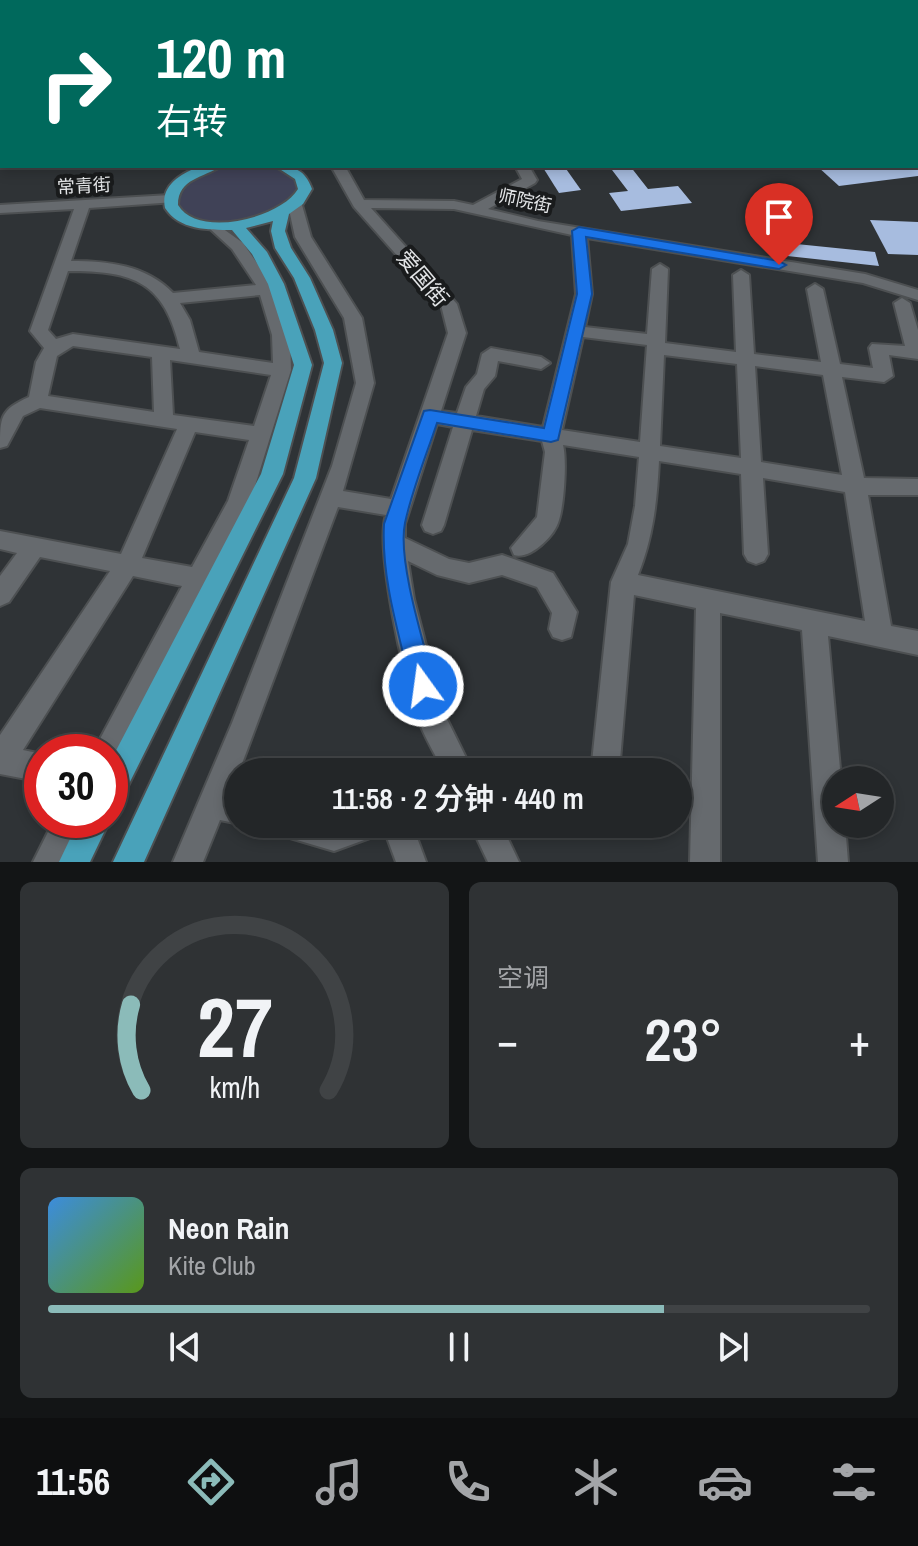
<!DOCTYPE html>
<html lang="zh">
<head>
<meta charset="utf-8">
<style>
	body { margin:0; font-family:"Archivo Narrow","Noto Sans SC",sans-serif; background:#2f3234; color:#f1f3f6; height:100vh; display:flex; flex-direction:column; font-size:30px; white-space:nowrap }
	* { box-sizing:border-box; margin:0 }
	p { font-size:26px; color:#a3a5a8 }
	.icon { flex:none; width:44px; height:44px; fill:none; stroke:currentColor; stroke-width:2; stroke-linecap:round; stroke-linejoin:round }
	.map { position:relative; height:862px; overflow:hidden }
	.drawer { display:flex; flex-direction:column; gap:20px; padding:20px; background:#131516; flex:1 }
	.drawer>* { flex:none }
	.banner { position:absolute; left:0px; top:0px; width:918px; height:168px; box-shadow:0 4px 12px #0003,0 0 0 2px #404345; background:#00695c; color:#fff; overflow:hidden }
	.needle { width:52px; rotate:258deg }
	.fabs { position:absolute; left:822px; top:766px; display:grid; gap:16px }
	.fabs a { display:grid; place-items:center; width:72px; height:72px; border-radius:50%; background:#232628; box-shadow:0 4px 12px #0003,0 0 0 2px #404345; font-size:40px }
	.speed { position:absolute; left:24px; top:734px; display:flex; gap:16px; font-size:40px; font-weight:700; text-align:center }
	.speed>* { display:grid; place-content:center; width:104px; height:104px; border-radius:50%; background:#232628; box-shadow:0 4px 12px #0003,0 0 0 2px #404345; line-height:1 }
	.speed .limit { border:12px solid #d22; background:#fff; color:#111 }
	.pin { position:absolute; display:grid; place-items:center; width:68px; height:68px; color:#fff; margin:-82px -34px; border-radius:50% 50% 50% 0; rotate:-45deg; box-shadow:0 0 8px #0007 }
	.pin .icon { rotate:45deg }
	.me { position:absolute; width:88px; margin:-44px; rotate:346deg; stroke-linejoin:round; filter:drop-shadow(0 0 6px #0008) }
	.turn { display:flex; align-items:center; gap:28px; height:168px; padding:0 24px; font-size:36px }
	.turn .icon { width:104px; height:104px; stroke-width:2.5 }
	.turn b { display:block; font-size:56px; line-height:68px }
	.big { font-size:60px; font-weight:600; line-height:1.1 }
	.drawer .tile { flex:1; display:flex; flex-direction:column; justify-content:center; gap:12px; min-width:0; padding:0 28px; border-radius:12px; background:#2f3234 }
	.drawer .dial { align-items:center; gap:0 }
	.dial svg { height:208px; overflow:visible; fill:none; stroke:#404345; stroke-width:7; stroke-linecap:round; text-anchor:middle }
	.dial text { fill:#f1f3f6; stroke:none }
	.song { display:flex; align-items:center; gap:24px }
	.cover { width:96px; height:96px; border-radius:12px; background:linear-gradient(135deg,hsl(210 70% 55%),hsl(90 70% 35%)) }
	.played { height:8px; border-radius:4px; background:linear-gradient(90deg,#8bbbb9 75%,#404345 75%) }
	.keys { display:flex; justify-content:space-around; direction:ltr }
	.heat { display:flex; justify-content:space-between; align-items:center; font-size:44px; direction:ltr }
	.drawer .tiles { flex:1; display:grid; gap:20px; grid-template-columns:1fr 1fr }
	.tile:last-child { grid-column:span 2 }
	.trip { position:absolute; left:224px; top:758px; width:468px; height:80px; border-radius:40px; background:#232628; box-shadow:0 4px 12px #0003,0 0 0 2px #404345; font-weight:600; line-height:80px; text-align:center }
	.tab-bar { display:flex; height:128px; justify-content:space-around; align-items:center; background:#0e0f10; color:#a3a5a8 }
	.tab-bar .icon { width:56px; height:56px }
	.tab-bar .active { color:#8bbbb9 }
	.tab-bar b { font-size:36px; color:#f1f3f6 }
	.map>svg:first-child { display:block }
	.green { fill:#404257 }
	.building { fill:#a7bcdf }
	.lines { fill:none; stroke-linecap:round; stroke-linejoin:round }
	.minor-casing { stroke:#4d5052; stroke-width:4 }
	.major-casing { stroke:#4d5052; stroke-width:4 }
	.minor { fill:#666a6e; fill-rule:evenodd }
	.major { fill:#49a2ba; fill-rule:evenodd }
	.route { fill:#1a73e8; stroke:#114b97; stroke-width:2 }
	.labels { text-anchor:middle; stroke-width:8; stroke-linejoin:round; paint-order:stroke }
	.far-street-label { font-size:18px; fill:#e3e5e7; stroke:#191b1c }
	.street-label { font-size:22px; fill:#e3e5e7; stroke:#191b1c }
</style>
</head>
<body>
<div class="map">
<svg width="918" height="862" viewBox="0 0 918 862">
	<rect width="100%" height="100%" fill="#2f3336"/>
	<polygon class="green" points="214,166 282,166 303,184 295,205 237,227 181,218 174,189"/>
	<g class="building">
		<polygon points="542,166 564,166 581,190 559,193"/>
		<polygon points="609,166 630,166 648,189 678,186 692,203 621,211 609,193 628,191"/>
		<polygon points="817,166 918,166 918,176 839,186"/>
		<polygon points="870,220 918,222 918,255 888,254"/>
		<polygon points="767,241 875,252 879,266 769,254"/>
	</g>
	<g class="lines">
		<defs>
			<g id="minor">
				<polygon points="48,0 61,0 63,2 50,2"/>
				<polygon points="410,0 426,0 408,2"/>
				<polygon points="738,0 751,0 736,2"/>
				<polygon points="774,0 788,0 790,2 776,2"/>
				<polygon points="0,8 2,9 2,15 0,14"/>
				<rect x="916" y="46" width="2" height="7"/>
				<polygon points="0,64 2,64 0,71"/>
				<rect x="916" y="93" width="2" height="7"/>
				<rect x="916" y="126" width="2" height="8"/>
				<path d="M331,166H345L364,200L454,201L473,205L522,179L515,166H529L537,180L535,183L488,209L538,221L865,274L918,290V300L863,283L587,238L592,294L585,327L647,334L652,269L660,264L668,269L665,343L736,352L733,275L741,270L749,275L754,354L821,362L807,289L815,284L823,289L840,364L873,368L869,348L872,344L905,346L894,303L902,298L910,303L918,330V359L889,355L893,376L884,382L842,377L864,478L918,479V495H868L891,626L918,631V655L828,636L841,780H836V824H845L848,862H818L802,630L720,613V862H690L696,608L634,595L619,772H591L611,582L628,544L635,506L639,457L563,445C567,460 564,504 559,520C555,536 530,560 514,555L511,548L537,517L545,452L542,441L472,430L444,525L441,531L433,534L425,531L422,525L453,427L437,424L405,524V538L449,559L469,563L502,555L553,573L577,612L571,637L562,640L553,637L549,629L552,613L537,587L502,575L469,583L437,575L408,561L414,599L443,711L473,772H444C435,754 423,735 417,716C404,680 375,548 386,515L338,507L231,793L238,795L240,824L220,820L203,862H173L232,723L332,466L356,383L344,318L295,237L288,205L290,202H300L302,205L311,237L362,318L374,383L343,491L391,499L448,333L441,305L354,207ZM371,208L454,209L572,235L576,294L543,427L476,416L484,389L495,376L498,361L541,369L550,363L541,357L491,348L482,354L477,374L466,387L457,413L441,411L466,333L457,304ZM583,337L647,345L640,442L562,430ZM664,355L737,364L741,458L660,446ZM755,366L823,375L842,475L761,462ZM659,461L741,474L744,554L748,561L756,564L764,561L768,554L763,478L845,492L865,621L638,575C653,537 657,502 659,461Z"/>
				<path d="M170,195L175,196V202L89,208L71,261C108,261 146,265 173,293L256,285L232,249L208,227L215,223L243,243L275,289L290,335L291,370L250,502L117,762L110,765V752H93L182,586L133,576L23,750L42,754V782L0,774V735L110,571L40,557L9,602L0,606V576L17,553L0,549V531L121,554L177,429L40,408L23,416L7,446L0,448C0,417 0,410 29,397L36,362L44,348L30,331L74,209L0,213V205ZM68,271C135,271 164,282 180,349L73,334L56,339L48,330ZM260,295L272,335L273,363L199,352L190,320L180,303ZM73,346L152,357L154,412L48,396L57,356ZM170,360L271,375L254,426L173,415ZM195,432L249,440L228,501L192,567L142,558Z"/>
				<polygon points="54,820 85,820 65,862 33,862"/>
				<polygon points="276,824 382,824 378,835 334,851 280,835"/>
				<polygon points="382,824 412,824 426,862 396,862"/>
				<polygon points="470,824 501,824 519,862 488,862"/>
			</g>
			<g id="major">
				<rect x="236" y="0" width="10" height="2"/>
				<polygon points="631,0 645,0 629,2"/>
				<path d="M201,166H221C204,178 178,178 178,205C198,239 281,218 298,189L295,179L275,166C295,166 305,170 312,189L303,204L289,214L285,231L291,248L310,278L333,330L342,363L316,478L144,862H113L294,478L324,363L315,330L294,278L275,248L271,231L273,221L246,228L267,252L284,284L312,365L283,474L120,802L110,807V762L261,474L294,365L268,284L252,254L232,230C208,230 179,230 165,208C160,185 182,173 201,166Z"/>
				<polygon points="79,820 110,820 90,862 59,862"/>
			</g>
		</defs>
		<use href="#minor" class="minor-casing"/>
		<use href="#major" class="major-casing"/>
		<use href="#minor" class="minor"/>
		<use href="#major" class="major"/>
	</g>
	<path class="route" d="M579,227L779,261L786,265L779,269L586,237L592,294L558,440L551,442L437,423C426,456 412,490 405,523C397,561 425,647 435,686L432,694L423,697L415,694L411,686C399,634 381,578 384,524L424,411L430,410L544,428L577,294L572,231Z"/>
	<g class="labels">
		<g class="far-street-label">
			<text transform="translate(84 186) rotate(-3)" y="6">常青街</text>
			<text transform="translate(525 201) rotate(12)" y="6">师院街</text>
		</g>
		<g class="street-label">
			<text transform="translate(423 278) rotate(50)" y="8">爱国街</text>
		</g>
	</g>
</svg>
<div class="fabs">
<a><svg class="needle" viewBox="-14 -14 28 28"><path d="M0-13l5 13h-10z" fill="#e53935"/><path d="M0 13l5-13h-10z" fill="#a3a5a8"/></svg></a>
</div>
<div class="speed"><div class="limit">30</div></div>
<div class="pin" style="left:779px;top:265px;background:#d93025"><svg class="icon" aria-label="arrive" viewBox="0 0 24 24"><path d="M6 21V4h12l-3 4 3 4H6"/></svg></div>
<svg class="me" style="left:423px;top:686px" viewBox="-20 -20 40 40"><circle r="17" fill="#1a73e8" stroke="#fff" stroke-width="3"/><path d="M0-11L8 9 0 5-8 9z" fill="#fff"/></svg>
<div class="trip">11:58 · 2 分钟 · 440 m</div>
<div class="banner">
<div class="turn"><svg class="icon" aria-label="right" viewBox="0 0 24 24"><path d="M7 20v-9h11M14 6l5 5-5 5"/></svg><div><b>120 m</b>右转</div></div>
</div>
</div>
<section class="drawer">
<div class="tiles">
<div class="tile dial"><svg viewBox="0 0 100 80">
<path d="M14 69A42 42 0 1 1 86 69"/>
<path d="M14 69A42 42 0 0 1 10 36" stroke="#8bbbb9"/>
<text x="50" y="56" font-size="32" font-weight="700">27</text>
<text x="50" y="72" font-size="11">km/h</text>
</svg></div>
<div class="tile"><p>空调</p>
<div class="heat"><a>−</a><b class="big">23°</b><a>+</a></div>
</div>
<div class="tile">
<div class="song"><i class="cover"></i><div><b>Neon Rain</b><p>Kite Club</p></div></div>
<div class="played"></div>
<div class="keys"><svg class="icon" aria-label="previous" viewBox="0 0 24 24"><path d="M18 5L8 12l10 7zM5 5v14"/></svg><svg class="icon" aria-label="pause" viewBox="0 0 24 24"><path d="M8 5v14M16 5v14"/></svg><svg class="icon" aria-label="next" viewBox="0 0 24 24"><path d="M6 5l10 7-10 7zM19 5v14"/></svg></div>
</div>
</div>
</section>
<nav class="tab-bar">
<b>11:56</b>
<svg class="icon active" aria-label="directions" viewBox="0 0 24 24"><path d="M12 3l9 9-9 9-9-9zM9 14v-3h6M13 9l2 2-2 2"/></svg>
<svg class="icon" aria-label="music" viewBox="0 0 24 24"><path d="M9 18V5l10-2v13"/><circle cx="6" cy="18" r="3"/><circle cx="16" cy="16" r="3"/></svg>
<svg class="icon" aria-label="phone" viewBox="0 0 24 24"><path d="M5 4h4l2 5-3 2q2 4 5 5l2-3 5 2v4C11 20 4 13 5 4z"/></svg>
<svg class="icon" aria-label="climate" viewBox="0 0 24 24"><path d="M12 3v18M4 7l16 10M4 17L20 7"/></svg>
<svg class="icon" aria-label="car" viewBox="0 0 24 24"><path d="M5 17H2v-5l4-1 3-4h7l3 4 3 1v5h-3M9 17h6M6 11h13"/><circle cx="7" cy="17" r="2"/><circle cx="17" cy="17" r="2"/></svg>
<svg class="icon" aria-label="filters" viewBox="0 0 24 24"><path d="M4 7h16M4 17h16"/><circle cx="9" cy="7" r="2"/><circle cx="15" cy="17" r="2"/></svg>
</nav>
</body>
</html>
